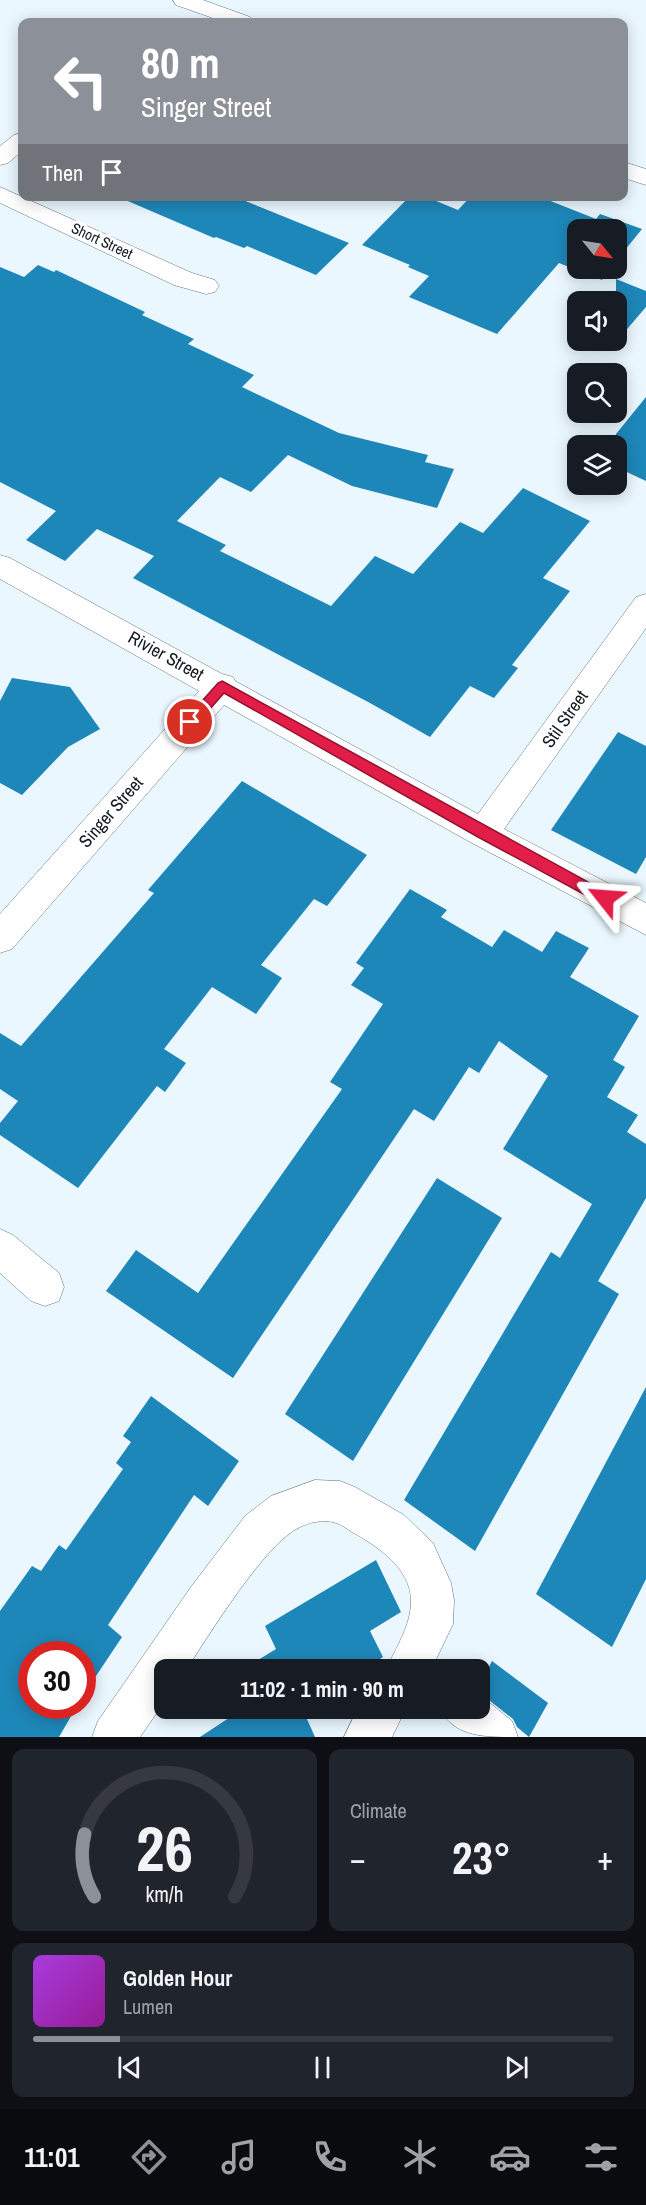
<!DOCTYPE html>
<html lang="en">
<head>
<meta charset="utf-8">
<style>
	body { margin:0; font-family:"Archivo Narrow",sans-serif; background:#20242c; color:#f1f3f6; height:100vh; display:flex; flex-direction:column; font-size:22px; white-space:nowrap }
	* { box-sizing:border-box; margin:0 }
	p { font-size:20px; color:#9ea1a6 }
	.icon { flex:none; width:33px; height:33px; fill:none; stroke:currentColor; stroke-width:2; stroke-linecap:round; stroke-linejoin:round }
	.map { position:relative; height:1737px; overflow:hidden }
	.panel { display:flex; flex-direction:column; gap:12px; padding:12px; background:#0d0f14; flex:1 }
	.panel>* { flex:none }
	.hud { position:absolute; left:18px; top:18px; width:610px; height:183px; border-radius:12px; box-shadow:0 3px 15px #0003; background:#8c9099; color:#fff; overflow:hidden }
	.needle { width:39px; rotate:120deg }
	.controls { position:absolute; left:567px; top:219px; display:grid; gap:12px }
	.controls a { display:grid; place-items:center; width:60px; height:60px; border-radius:12px; background:#171b24; box-shadow:0 3px 15px #0003; font-size:30px }
	.speed { position:absolute; left:18px; top:1641px; display:flex; gap:12px; font-size:30px; font-weight:700; text-align:center }
	.speed>* { display:grid; place-content:center; width:78px; height:78px; border-radius:50%; background:#171b24; box-shadow:0 3px 15px #0003; line-height:1 }
	.speed .limit { border:9px solid #d22; background:#fff; color:#111 }
	.pin { position:absolute; display:grid; place-items:center; width:51px; height:51px; color:#fff; margin:-26px; border:3px solid #fff; border-radius:50%; box-shadow:0 2px 6px #0007 }
	.me { position:absolute; width:66px; margin:-33px; rotate:298deg; stroke-linejoin:round; filter:drop-shadow(0 0 4px #0008) }
	.turn { display:flex; align-items:center; gap:21px; height:126px; padding:0 24px; font-size:27px }
	.turn .icon { width:78px; height:78px; stroke-width:2.5 }
	.turn b { display:block; font-size:42px; line-height:51px }
	.then { display:flex; align-items:center; height:57px; padding:0 24px; background:#0003; gap:12px; font-size:22px }
	.big { font-size:45px; font-weight:800; line-height:1.1 }
	.panel .tile { flex:1; display:flex; flex-direction:column; justify-content:center; gap:9px; min-width:0; padding:0 21px; border-radius:12px; background:#20242c }
	.panel .dial { align-items:center; gap:0 }
	.dial svg { height:156px; overflow:visible; fill:none; stroke:#363941; stroke-width:7; stroke-linecap:round; text-anchor:middle }
	.dial text { fill:#f1f3f6; stroke:none }
	.song { display:flex; align-items:center; gap:18px }
	.cover { width:72px; height:72px; border-radius:9px; background:linear-gradient(135deg,hsl(280 70% 55%),hsl(300 70% 35%)) }
	.played { height:6px; border-radius:3px; background:linear-gradient(90deg,#8c9099 15%,#363941 15%) }
	.keys { display:flex; justify-content:space-around; direction:ltr }
	.heat { display:flex; justify-content:space-between; align-items:center; font-size:33px; direction:ltr }
	.panel .tiles { flex:1; display:grid; gap:12px; grid-template-columns:1fr 1fr }
	.tile:last-child { grid-column:span 2 }
	.trip { position:absolute; left:154px; top:1659px; width:336px; height:60px; border-radius:12px; background:#171b24; box-shadow:0 3px 15px #0003; font-weight:800; line-height:60px; text-align:center }
	.menu { display:flex; height:96px; justify-content:space-around; align-items:center; background:#090b0e; color:#9ea1a6 }
	.menu .icon { width:42px; height:42px }
	.menu .selected { color:#8c9099 }
	.menu b { font-size:27px; color:#f1f3f6 }
	.map>svg:first-child { display:block }
	.building { fill:#1e87b9 }
	.lines { fill:none; stroke-linecap:round; stroke-linejoin:round }
	.street-casing { stroke:#61747f; stroke-width:1 }
	.street { fill:#fff; fill-rule:evenodd }
	.route { fill:#e11d48; stroke:#92132f; stroke-width:1.5 }
	.labels { text-anchor:middle; stroke-width:6; stroke-linejoin:round; paint-order:stroke }
	.far-street-label { font-size:15px; fill:#131a1f; stroke:#fff }
	.street-label { font-size:18px; fill:#131a1f; stroke:#fff }
</style>
</head>
<body>
<div class="map">
<svg width="646" height="1737" viewBox="0 0 646 1737">
	<rect width="100%" height="100%" fill="#eaf7ff"/>
	<g class="building">
		<polygon points="116,196 233,196 349,243 316,275 247,246 244,248 216,237 214,238"/>
		<polygon points="410,196 424,196 458,210 471,196 538,196 596,219 600,214 642,229 616,261 616,230 578,230 578,268 610,268 602,280 559,263 497,334 409,297 429,276 408,267 410,265 362,245"/>
		<polygon points="38,265 54,272 56,270 145,312 142,315 194,339 188,344 254,375 242,387 339,433 428,455 425,462 454,469 437,508 352,486 288,455 251,492 220,477 177,521 226,545 220,551 331,606 375,556 413,574 460,522 483,533 523,488 590,521 543,578 570,591 512,665 518,668 494,698 470,686 430,737 370,703 133,578 154,556 97,529 65,561 26,540 56,511 0,482 0,267 24,277"/>
		<polygon points="616,279 646,291 646,307 616,342"/>
		<polygon points="646,397 646,481 616,467 616,434"/>
		<polygon points="12,678 70,687 100,729 68,747 22,795 0,783 0,701"/>
		<polygon points="618,732 646,746 646,857 636,874 551,830"/>
		<polygon points="242,781 367,855 327,906 314,899 261,965 282,978 256,1014 212,987 164,1049 186,1063 165,1092 157,1086 78,1188 0,1135 0,1123 18,1101 0,1089 0,1033 21,1046 154,893 148,890"/>
		<polygon points="410,889 447,910 441,917 492,947 504,930 542,952 556,931 589,948 570,977 639,1016 613,1060 625,1067 607,1097 638,1115 627,1132 646,1144 646,1198 598,1281 619,1294 475,1551 404,1500 551,1252 560,1258 592,1204 503,1149 548,1076 499,1041 479,1073 469,1067 434,1121 414,1109 233,1378 106,1291 136,1250 198,1293 342,1089 330,1082 383,1004 351,985 364,968 356,963"/>
		<polygon points="437,1178 502,1218 353,1461 285,1414"/>
		<polygon points="646,1387 646,1579 612,1647 536,1594"/>
		<polygon points="151,1396 239,1461 208,1506 194,1495 108,1625 122,1637 82,1697 82,1654 32,1654 32,1706 77,1706 59,1737 0,1737 0,1611 32,1566 41,1571 59,1545 66,1550 123,1469 116,1463 131,1442 123,1436"/>
		<polygon points="376,1560 401,1612 370,1631 383,1657 363,1670 242,1670 276,1649 265,1626"/>
		<polygon points="492,1661 548,1703 529,1737 517,1727 513,1719 480,1693 480,1684"/>
		<polygon points="244,1708 302,1708 315,1737 200,1737"/>
	</g>
	<g class="lines">
		<defs>
			<g id="street">
				<polygon points="173,0 203,0 250,17 253,22 224,22 176,5"/>
				<polygon points="22,133 22,151 8,163 0,165 0,146 14,135"/>
				<polygon points="624,162 646,169 646,185 624,178"/>
				<polygon points="0,187 192,273 215,280 219,286 215,292 206,294 174,285 0,203"/>
				<polygon points="0,555 10,558 222,674 233,677 235,681 478,814 636,597 646,594 646,628 504,829 646,903 646,935 472,843 224,705 12,949 0,953 0,914 199,691 0,579"/>
				<polygon points="0,1229 13,1235 59,1273 64,1287 59,1301 45,1306 31,1301 0,1273"/>
				<path d="M315,1480L340,1481L355,1487L404,1515L433,1543L451,1583L454,1600L453,1624L431,1670H386C396,1647 411,1626 411,1601C411,1568 377,1546 352,1532C347,1529 341,1524 336,1523C325,1519 310,1522 300,1527C265,1543 209,1635 186,1670H165V1701L140,1737H92L98,1721L191,1587L245,1516L271,1496Z"/>
				<path d="M480,1695L512,1721L518,1737C482,1737 455,1737 439,1708H480Z"/>
				<polygon points="358,1708 406,1708 392,1737 344,1737"/>
			</g>
		</defs>
		<use href="#street" class="street-casing"/>
		<use href="#street" class="street"/>
	</g>
	<polygon class="route" points="222,681 610,894 612,898 610,903 600,903 478,837 224,693 195,726 186,726 184,722 186,719 218,683"/>
	<g class="labels">
		<g class="far-street-label">
			<text transform="translate(102 241) rotate(25)" y="5">Short Street</text>
		</g>
		<g class="street-label">
			<text transform="translate(166 656) rotate(29)" y="6">Rivier Street</text>
			<text transform="translate(565 719) rotate(-55)" y="6">Stil Street</text>
			<text transform="translate(111 812) rotate(-49)" y="6">Singer Street</text>
		</g>
	</g>
</svg>
<div class="controls">
<a><svg class="needle" viewBox="-14 -14 28 28"><path d="M0-13l5 13h-10z" fill="#e53935"/><path d="M0 13l5-13h-10z" fill="#9ea1a6"/></svg></a>
<a><svg class="icon" aria-label="sound" viewBox="0 0 24 24"><path d="M4 9h4l5-4v14l-5-4H4zM17 9q2 3 0 6"/></svg></a>
<a><svg class="icon" aria-label="search" viewBox="0 0 24 24"><circle cx="10" cy="10" r="6"/><path d="M15 15l6 6"/></svg></a>
<a><svg class="icon" aria-label="layers" viewBox="0 0 24 24"><path d="M12 4l9 5-9 5-9-5zM3 14l9 5 9-5"/></svg></a>
</div>
<div class="speed"><div class="limit">30</div></div>
<div class="pin" style="left:190px;top:722px;background:#d93025"><svg class="icon" aria-label="arrive" viewBox="0 0 24 24"><path d="M6 21V4h12l-3 4 3 4H6"/></svg></div>
<svg class="me" style="left:605px;top:898px" viewBox="-20 -20 40 40"><path d="M0-17L14 15 0 8-14 15z" fill="#e11d48" stroke="#fff" stroke-width="4"/></svg>
<div class="trip">11:02 · 1 min · 90 m</div>
<div class="hud">
<div class="turn"><svg class="icon" aria-label="left" viewBox="0 0 24 24"><path d="M17 20v-9H6M10 6l-5 5 5 5"/></svg><div><b>80 m</b>Singer Street</div></div>
<div class="then">Then<svg class="icon" aria-label="arrive" viewBox="0 0 24 24"><path d="M6 21V4h12l-3 4 3 4H6"/></svg></div>
</div>
</div>
<section class="panel">
<div class="tiles">
<div class="tile dial"><svg viewBox="0 0 100 80">
<path d="M14 69A42 42 0 1 1 86 69"/>
<path d="M14 69A42 42 0 0 1 9 37" stroke="#8c9099"/>
<text x="50" y="56" font-size="32" font-weight="700">26</text>
<text x="50" y="72" font-size="11">km/h</text>
</svg></div>
<div class="tile"><p>Climate</p>
<div class="heat"><a>−</a><b class="big">23°</b><a>+</a></div>
</div>
<div class="tile">
<div class="song"><i class="cover"></i><div><b>Golden Hour</b><p>Lumen</p></div></div>
<div class="played"></div>
<div class="keys"><svg class="icon" aria-label="previous" viewBox="0 0 24 24"><path d="M18 5L8 12l10 7zM5 5v14"/></svg><svg class="icon" aria-label="pause" viewBox="0 0 24 24"><path d="M8 5v14M16 5v14"/></svg><svg class="icon" aria-label="next" viewBox="0 0 24 24"><path d="M6 5l10 7-10 7zM19 5v14"/></svg></div>
</div>
</div>
</section>
<nav class="menu">
<b>11:01</b>
<svg class="icon selected" aria-label="directions" viewBox="0 0 24 24"><path d="M12 3l9 9-9 9-9-9zM9 14v-3h6M13 9l2 2-2 2"/></svg>
<svg class="icon" aria-label="music" viewBox="0 0 24 24"><path d="M9 18V5l10-2v13"/><circle cx="6" cy="18" r="3"/><circle cx="16" cy="16" r="3"/></svg>
<svg class="icon" aria-label="phone" viewBox="0 0 24 24"><path d="M5 4h4l2 5-3 2q2 4 5 5l2-3 5 2v4C11 20 4 13 5 4z"/></svg>
<svg class="icon" aria-label="climate" viewBox="0 0 24 24"><path d="M12 3v18M4 7l16 10M4 17L20 7"/></svg>
<svg class="icon" aria-label="car" viewBox="0 0 24 24"><path d="M5 17H2v-5l4-1 3-4h7l3 4 3 1v5h-3M9 17h6M6 11h13"/><circle cx="7" cy="17" r="2"/><circle cx="17" cy="17" r="2"/></svg>
<svg class="icon" aria-label="filters" viewBox="0 0 24 24"><path d="M4 7h16M4 17h16"/><circle cx="9" cy="7" r="2"/><circle cx="15" cy="17" r="2"/></svg>
</nav>
</body>
</html>
